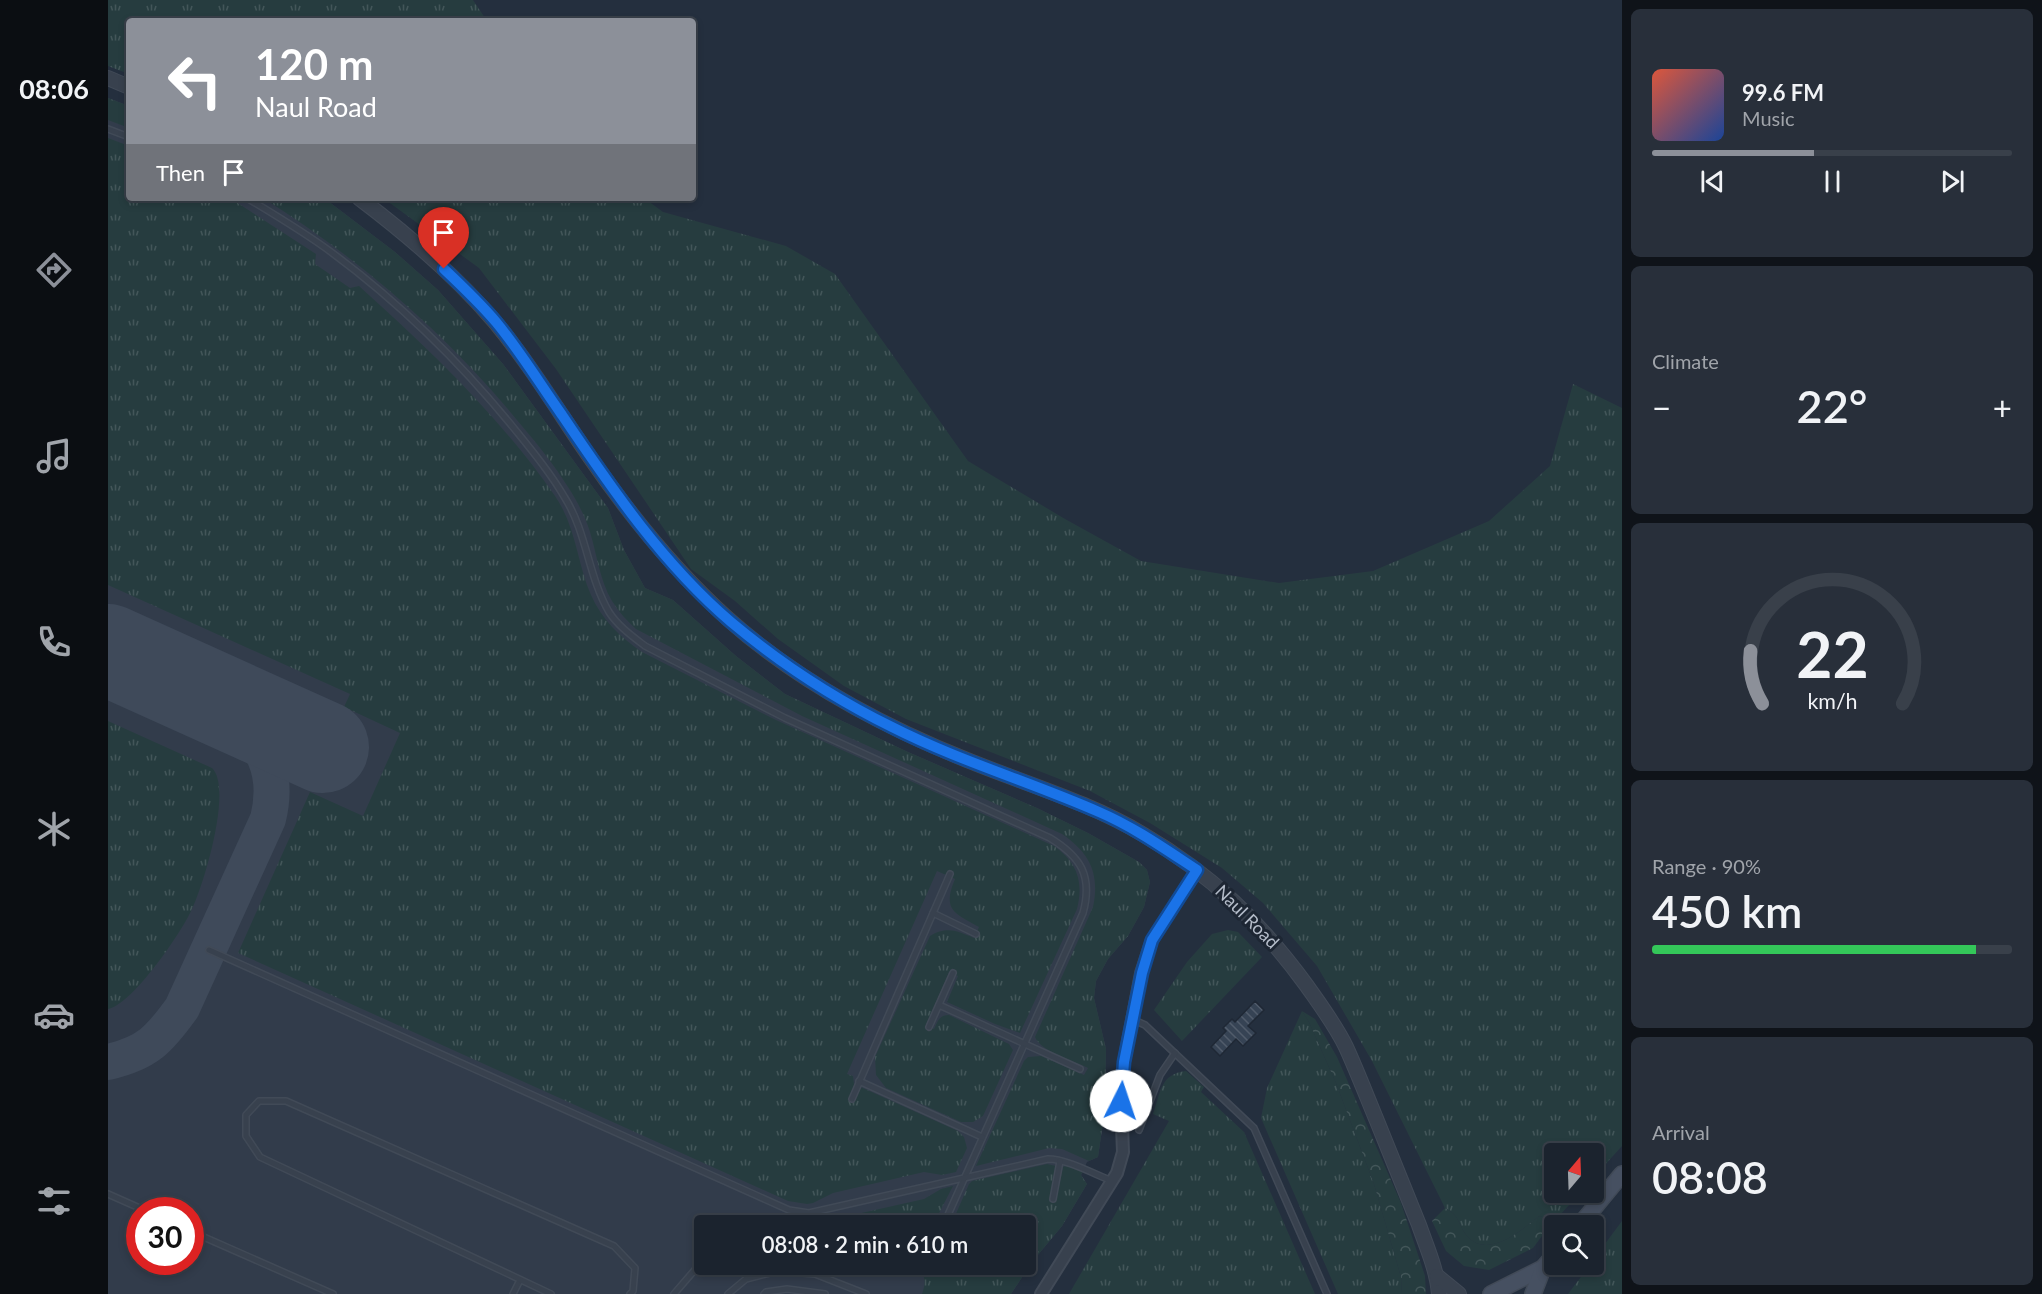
<!DOCTYPE html>
<html lang="en">
<head>
<meta charset="utf-8">
<style>
	body { margin:0; font-family:Lato,sans-serif; background:#282f3a; color:#f1f3f6; height:100vh; display:flex; flex-direction:column; font-size:22px; white-space:nowrap }
	* { box-sizing:border-box; margin:0 }
	p { font-size:20px; color:#a0a4aa }
	.icon { flex:none; width:33px; height:33px; fill:none; stroke:currentColor; stroke-width:2; stroke-linecap:round; stroke-linejoin:round }
	.map { position:relative; flex:1; overflow:hidden }
	.details { display:flex; flex-direction:column; gap:9px; padding:9px; background:#0f1319; width:420px }
	.details>* { flex:none }
	.guide { position:absolute; left:18px; top:18px; width:570px; height:183px; border-radius:6px; box-shadow:0 3px 9px #0003,0 0 0 2px #39404a; background:#8c9099; color:#fff; overflow:hidden }
	.needle { width:39px; rotate:19deg }
	.tools { position:absolute; left:1436px; top:1143px; display:grid; gap:12px }
	.tools a { display:grid; place-items:center; width:60px; height:60px; border-radius:6px; background:#1b232e; box-shadow:0 3px 9px #0003,0 0 0 2px #39404a; font-size:30px }
	.speed { position:absolute; left:18px; top:1197px; display:flex; gap:12px; font-size:30px; font-weight:700; text-align:center }
	.speed>* { display:grid; place-content:center; width:78px; height:78px; border-radius:50%; background:#1b232e; box-shadow:0 3px 9px #0003,0 0 0 2px #39404a; line-height:1 }
	.speed .limit { border:9px solid #d22; background:#fff; color:#111 }
	.pin { position:absolute; display:grid; place-items:center; width:51px; height:51px; color:#fff; margin:-62px -26px; border-radius:50% 50% 50% 0; rotate:-45deg; box-shadow:0 0 6px #0007 }
	.pin .icon { rotate:45deg }
	.me { position:absolute; width:66px; margin:-33px; rotate:4deg; stroke-linejoin:round; filter:drop-shadow(0 0 4px #0008) }
	.turn { display:flex; align-items:center; gap:21px; height:126px; padding:0 30px; font-size:27px }
	.turn .icon { width:78px; height:78px; stroke-width:2.5 }
	.turn b { display:block; font-size:42px; line-height:51px }
	.then { display:flex; align-items:center; height:57px; padding:0 30px; background:#0003; gap:12px; font-size:22px }
	.big { font-size:45px; font-weight:600; line-height:1.1 }
	.details .card { flex:1; display:flex; flex-direction:column; justify-content:center; gap:9px; min-width:0; padding:0 21px; border-radius:9px; background:#282f3a }
	.details .dial { align-items:center; gap:0 }
	.dial svg { height:156px; overflow:visible; fill:none; stroke:#39404a; stroke-width:7; stroke-linecap:round; text-anchor:middle }
	.dial text { fill:#f1f3f6; stroke:none }
	.song { display:flex; align-items:center; gap:18px }
	.cover { width:72px; height:72px; border-radius:9px; background:linear-gradient(135deg,hsl(10 70% 55%),hsl(220 70% 35%)) }
	.played { height:6px; border-radius:3px; background:linear-gradient(90deg,#8c9099 45%,#39404a 45%) }
	.keys { display:flex; justify-content:space-around; direction:ltr }
	.heat { display:flex; justify-content:space-between; align-items:center; font-size:33px; direction:ltr }
	.charge { height:9px; border-radius:4px; background:linear-gradient(90deg,#34c759 90%,#39404a 0) }
	.trip { position:absolute; left:586px; top:1215px; width:342px; height:60px; border-radius:6px; background:#1b232e; box-shadow:0 3px 9px #0003,0 0 0 2px #39404a; font-weight:600; line-height:60px; text-align:center }
	main { display:flex; flex:1; min-height:0 }
	.tab-bar { display:flex; flex-direction:column; width:108px; justify-content:space-around; align-items:center; background:#0b0e12; color:#a0a4aa }
	.tab-bar .icon { width:42px; height:42px }
	.tab-bar .on { color:#8c9099 }
	.tab-bar b { font-size:27px; color:#f1f3f6 }
	.map>svg:first-child { display:block }
	.airport { fill:#323c4b; fill-rule:evenodd }
	.grass { fill:url(#grass-tufts) }
	.forest { fill:url(#forest-crowns) }
	.lines { fill:none; stroke-linecap:round; stroke-linejoin:round }
	.taxiway { stroke:#3f4a5a; stroke-width:36 }
	.runway { stroke:#3f4a5a; stroke-width:92 }
	.building { fill:url(#building-back-hatch); stroke:#1f2835; stroke-width:1.5 }
	.service-casing { stroke:#414a57; stroke-width:8 }
	.minor-casing { stroke:#414a57; stroke-width:14 }
	.tertiary-casing { stroke:#414a57; stroke-width:16 }
	.secondary-casing { stroke:#414a57; stroke-width:18 }
	.service { stroke:#38414e; stroke-width:5 }
	.minor { stroke:#38414e; stroke-width:10 }
	.tertiary { stroke:#38414e; stroke-width:14 }
	.secondary { stroke:#465061; stroke-width:15 }
	.route-casing { stroke:#114b97; stroke-width:15 }
	.route { stroke:#1a73e8; stroke-width:10 }
	.labels { text-anchor:middle; stroke-width:6; stroke-linejoin:round; paint-order:stroke }
	.street-label { font-size:18px; fill:#b4bcc9; stroke:#1d2633 }
</style>
</head>
<body>
<main>
<nav class="tab-bar">
<b>08:06</b>
<svg class="icon on" aria-label="directions" viewBox="0 0 24 24"><path d="M12 3l9 9-9 9-9-9zM9 14v-3h6M13 9l2 2-2 2"/></svg>
<svg class="icon" aria-label="music" viewBox="0 0 24 24"><path d="M9 18V5l10-2v13"/><circle cx="6" cy="18" r="3"/><circle cx="16" cy="16" r="3"/></svg>
<svg class="icon" aria-label="phone" viewBox="0 0 24 24"><path d="M5 4h4l2 5-3 2q2 4 5 5l2-3 5 2v4C11 20 4 13 5 4z"/></svg>
<svg class="icon" aria-label="climate" viewBox="0 0 24 24"><path d="M12 3v18M4 7l16 10M4 17L20 7"/></svg>
<svg class="icon" aria-label="car" viewBox="0 0 24 24"><path d="M5 17H2v-5l4-1 3-4h7l3 4 3 1v5h-3M9 17h6M6 11h13"/><circle cx="7" cy="17" r="2"/><circle cx="17" cy="17" r="2"/></svg>
<svg class="icon" aria-label="filters" viewBox="0 0 24 24"><path d="M4 7h16M4 17h16"/><circle cx="9" cy="7" r="2"/><circle cx="15" cy="17" r="2"/></svg>
</nav>
<div class="map">
<svg width="1514" height="1294" viewBox="0 0 1514 1294">
	<defs>
		<pattern id="grass-tufts" width="24" height="20" patternUnits="userSpaceOnUse" patternTransform="scale(1.5)"><rect width="24" height="20" fill="#263c3f"/><path d="M3 7l-1-3M5 7V3M7 7l1-3M15 17l-1-3M17 17v-4M19 17l1-3" fill="none" stroke="#435659"/></pattern>
		<pattern id="forest-crowns" width="20" height="18" patternUnits="userSpaceOnUse" patternTransform="scale(1.5)"><rect width="20" height="18" fill="#263c3f"/><path d="M2 6a3 3 0 1 1 6 0M12 15a3 3 0 1 1 6 0" fill="none" stroke="#435659"/></pattern>
		<pattern id="building-back-hatch" width="6" height="6" patternUnits="userSpaceOnUse" patternTransform="scale(1.5)"><rect width="6" height="6" fill="#364354"/><path d="M-1 5l2 2M0 0l6 6M5-1l2 2" fill="none" stroke="#515c6b"/></pattern>
	</defs>
	<rect width="100%" height="100%" fill="#242f3e"/>
	<path class="airport" d="M0,98L21,106V198H216L287,252L330,290L395,364L500,508L516,550L537,588L565,600L628,656L677,694L800,752L929,808L980,833L1031,862L1039,870L1042,882L1036,907L1020,936L1000,959L988,981L986,998L998,1049L997,1109L990,1157L979,1162L973,1175L979,1184L954,1226L924,1262L903,1294H0ZM32,1210H82V1262H32ZM597,1226H918V1264H597Z"/>
	<g class="grass">
		<polygon points="0,0 365,0 379,21 21,21 21,74 0,66"/>
		<polygon points="0,98 21,106 21,128 0,120"/>
		<path d="M0,138L21,146V198H122L208,254L207,264L242,288L251,286C322,350 392,417 447,496C468,526 469,563 483,595C494,620 512,637 534,652L668,720L946,846C969,862 976,882 969,909L912,1033L887,1024L839,1002L850,976L841,972L818,1025L826,1029C830,1021 831,1015 841,1015L901,1044L905,1050L875,1116L865,1122H853L778,1088L768,1075L767,1057L822,936C839,926 849,931 866,938L871,927C846,913 834,910 847,879L829,871L739,1074L745,1076L746,1084L850,1131L856,1137L859,1148L848,1172L834,1175L816,1172L725,1193L705,1203L699,1204L680,1201L130,953L202,792L255,816L292,733L236,707L242,694L0,585Z"/>
		<path d="M155,198H216L287,252L330,290L395,364L500,508L516,550L537,588L565,600L628,656L677,694L800,752L929,808L980,833L1031,862L1039,870L1042,882L1036,907L1020,936L1000,959L988,981L986,998L998,1049L997,1109L990,1157L981,1161L954,1149L941,1148L868,1166L916,1061L920,1057L933,1056L976,1075L980,1068C965,1060 933,1052 927,1037L985,907C992,874 982,853 954,834L694,716L528,629C519,621 511,612 504,601C492,581 489,555 482,532C477,516 469,501 460,487C447,466 430,445 414,426C341,336 252,259 155,198Z"/>
		<path d="M275,198H536L555,212L678,246L727,274L860,461L957,519L1033,561L1171,583L1265,571L1381,521L1442,466L1465,384L1514,408V1146L1485,1178V1154H1446V1192L1472,1193L1440,1228L1438,1218L1431,1216C1414,1230 1381,1259 1360,1237C1350,1226 1353,1216 1337,1208L1264,1061L1209,966L1155,903L1114,868L1042,823L982,791L798,719L736,686L670,639L627,601L583,569L448,369L371,268Z"/>
		<path d="M0,721L104,768C125,788 96,884 84,909C74,932 24,1005 0,1009Z"/>
		<polygon points="1120,930 1130,932 1154,957 1074,1041 1046,1010 1079,962 1104,934"/>
		<polygon points="1194,1011 1201,1022 1228,1083 1266,1184 1293,1277 1294,1294 1230,1294 1153,1118 1159,1088"/>
		<path d="M1078,1071L1096,1087L1093,1092L1136,1132L1207,1294H961L1061,1121L1045,1114C1053,1092 1052,1074 1078,1071Z"/>
		<path d="M939,1164L948,1166L943,1200H948L955,1167L958,1166L975,1171L973,1175L979,1184L954,1226L924,1262L903,1294H814C820,1276 816,1272 798,1265L918,1264V1226L843,1225L861,1184L864,1181Z"/>
		<polygon points="845,1186 825,1225 727,1225 706,1220 690,1219 690,1217 731,1218 816,1199 833,1189"/>
		<polygon points="1514,1221 1514,1294 1460,1294 1482,1265 1485,1264 1485,1260"/>
	</g>
	<g class="forest">
		<polygon points="1194,1011 1207,1019 1229,1057 1293,1203 1317,1276 1318,1294 1294,1294 1293,1277 1266,1184 1228,1083 1201,1022"/>
		<path d="M1337,1208C1353,1216 1350,1226 1360,1237C1381,1259 1414,1230 1431,1216L1438,1218L1440,1228L1425,1248L1381,1270L1356,1266L1338,1251L1324,1221Z"/>
	</g>
	<g class="lines">
		<path class="taxiway" d="M0,1062C39,1053 51,1040 74,1008L160,819C173,766 150,742 119,704"/>
		<polyline class="runway" points="0,650 215,747"/>
	</g>
	<polygon class="building" points="1147,1001 1156,1010 1140,1026 1148,1033 1135,1046 1128,1039 1112,1056 1103,1047 1118,1031 1115,1028 1124,1019 1127,1022"/>
	<g class="lines">
		<defs>
			<g id="service">
				<polyline points="0,129 21,137"/>
				<path d="M139,198C167,215 196,232 223,252C292,303 355,365 409,432C426,453 443,474 457,498C479,533 480,576 501,612C510,626 524,636 537,646L677,718L942,838C973,857 985,876 975,913L835,1226"/>
				<polyline points="825,913 868,934"/>
				<path d="M101,950L681,1210L701,1213L940,1159C959,1159 986,1174 1004,1181"/>
				<polyline points="831,1005 972,1069"/>
				<polyline points="1024,1019 1037,1025 1146,1128 1219,1294"/>
				<polyline points="821,1027 845,973"/>
				<polyline points="751,1081 874,1137"/>
				<polyline points="744,1099 842,874"/>
				<polyline points="1031,1130 1052,1075 1067,1053"/>
				<polyline points="0,1194 36,1210"/>
				<polyline points="945,1199 952,1161"/>
				<polyline points="668,1226 692,1226"/>
				<polyline points="82,1231 225,1294"/>
				<polyline points="405,1294 412,1280"/>
				<polyline points="443,1294 152,1157 138,1136 138,1115 151,1101 178,1101 506,1246 527,1268 525,1291 522,1294"/>
				<polyline points="566,1294 597,1258"/>
				<polyline points="620,1294 638,1279 670,1271 707,1274 758,1294"/>
				<polyline points="656,1294 658,1292 679,1289 717,1294"/>
			</g>
			<polyline id="minor" points="933,1294 1009,1173 1015,1152 1013,1101 1016,1062 1033,973 1044,940 1089,870"/>
			<g id="tertiary">
				<polyline points="0,78 21,87"/>
				<path d="M251,198C300,235 347,275 387,322C421,363 449,409 479,453C520,513 565,569 619,618C688,680 774,726 859,760C918,784 981,802 1036,835C1103,874 1154,924 1199,986C1213,1006 1228,1026 1238,1047C1249,1071 1259,1097 1269,1121C1283,1156 1297,1190 1311,1225C1319,1248 1329,1270 1331,1294"/>
				<polyline points="1329,1276 1351,1294"/>
			</g>
			<g id="secondary">
				<polyline points="1471,1226 1514,1174"/>
				<polyline points="1383,1294 1435,1268"/>
				<polyline points="1425,1294 1435,1268 1446,1255"/>
			</g>
		</defs>
		<use href="#service" class="service-casing"/>
		<use href="#minor" class="minor-casing"/>
		<use href="#tertiary" class="tertiary-casing"/>
		<use href="#secondary" class="secondary-casing"/>
		<use href="#service" class="service"/>
		<use href="#minor" class="minor"/>
		<use href="#tertiary" class="tertiary"/>
		<use href="#secondary" class="secondary"/>
	</g>
	<g class="lines">
		<defs>
			<path id="route" d="M336,269C354,286 372,303 388,322C412,351 432,384 454,415C504,489 555,564 623,622C672,663 727,699 784,727C851,761 923,782 991,812C1026,827 1057,849 1089,870L1044,940L1034,973L1016,1062L1013,1101"/>
		</defs>
		<use href="#route" class="route-casing"/>
		<use href="#route" class="route"/>
	</g>
	<g class="labels">
		<g class="street-label">
			<text transform="translate(1139 917) rotate(45)" y="6">Naul Road</text>
		</g>
	</g>
</svg>
<div class="tools">
<a><svg class="needle" viewBox="-14 -14 28 28"><path d="M0-13l5 13h-10z" fill="#e53935"/><path d="M0 13l5-13h-10z" fill="#a0a4aa"/></svg></a>
<a><svg class="icon" aria-label="search" viewBox="0 0 24 24"><circle cx="10" cy="10" r="6"/><path d="M15 15l6 6"/></svg></a>
</div>
<div class="speed"><div class="limit">30</div></div>
<div class="pin" style="left:336px;top:269px;background:#d93025"><svg class="icon" aria-label="arrive" viewBox="0 0 24 24"><path d="M6 21V4h12l-3 4 3 4H6"/></svg></div>
<svg class="me" style="left:1013px;top:1101px" viewBox="-20 -20 40 40"><circle r="19" fill="#fff"/><path d="M0-13L10 11 0 6-10 11z" fill="#1a73e8"/></svg>
<div class="trip">08:08 · 2 min · 610 m</div>
<div class="guide">
<div class="turn"><svg class="icon" aria-label="left" viewBox="0 0 24 24"><path d="M17 20v-9H6M10 6l-5 5 5 5"/></svg><div><b>120 m</b>Naul Road</div></div>
<div class="then">Then<svg class="icon" aria-label="arrive" viewBox="0 0 24 24"><path d="M6 21V4h12l-3 4 3 4H6"/></svg></div>
</div>
</div>
<section class="details">
<div class="card">
<div class="song"><i class="cover"></i><div><b>99.6 FM</b><p>Music</p></div></div>
<div class="played"></div>
<div class="keys"><svg class="icon" aria-label="previous" viewBox="0 0 24 24"><path d="M18 5L8 12l10 7zM5 5v14"/></svg><svg class="icon" aria-label="pause" viewBox="0 0 24 24"><path d="M8 5v14M16 5v14"/></svg><svg class="icon" aria-label="next" viewBox="0 0 24 24"><path d="M6 5l10 7-10 7zM19 5v14"/></svg></div>
</div>
<div class="card"><p>Climate</p>
<div class="heat"><a>−</a><b class="big">22°</b><a>+</a></div>
</div>
<div class="card dial"><svg viewBox="0 0 100 80">
<path d="M14 69A42 42 0 1 1 86 69"/>
<path d="M14 69A42 42 0 0 1 8 42" stroke="#8c9099"/>
<text x="50" y="56" font-size="32" font-weight="700">22</text>
<text x="50" y="72" font-size="11">km/h</text>
</svg></div>
<div class="card"><p>Range · 90%</p><b class="big">450 km</b><div class="charge"></div></div>
<div class="card"><p>Arrival</p><b class="big">08:08</b></div>
</section>
</main>
</body>
</html>
